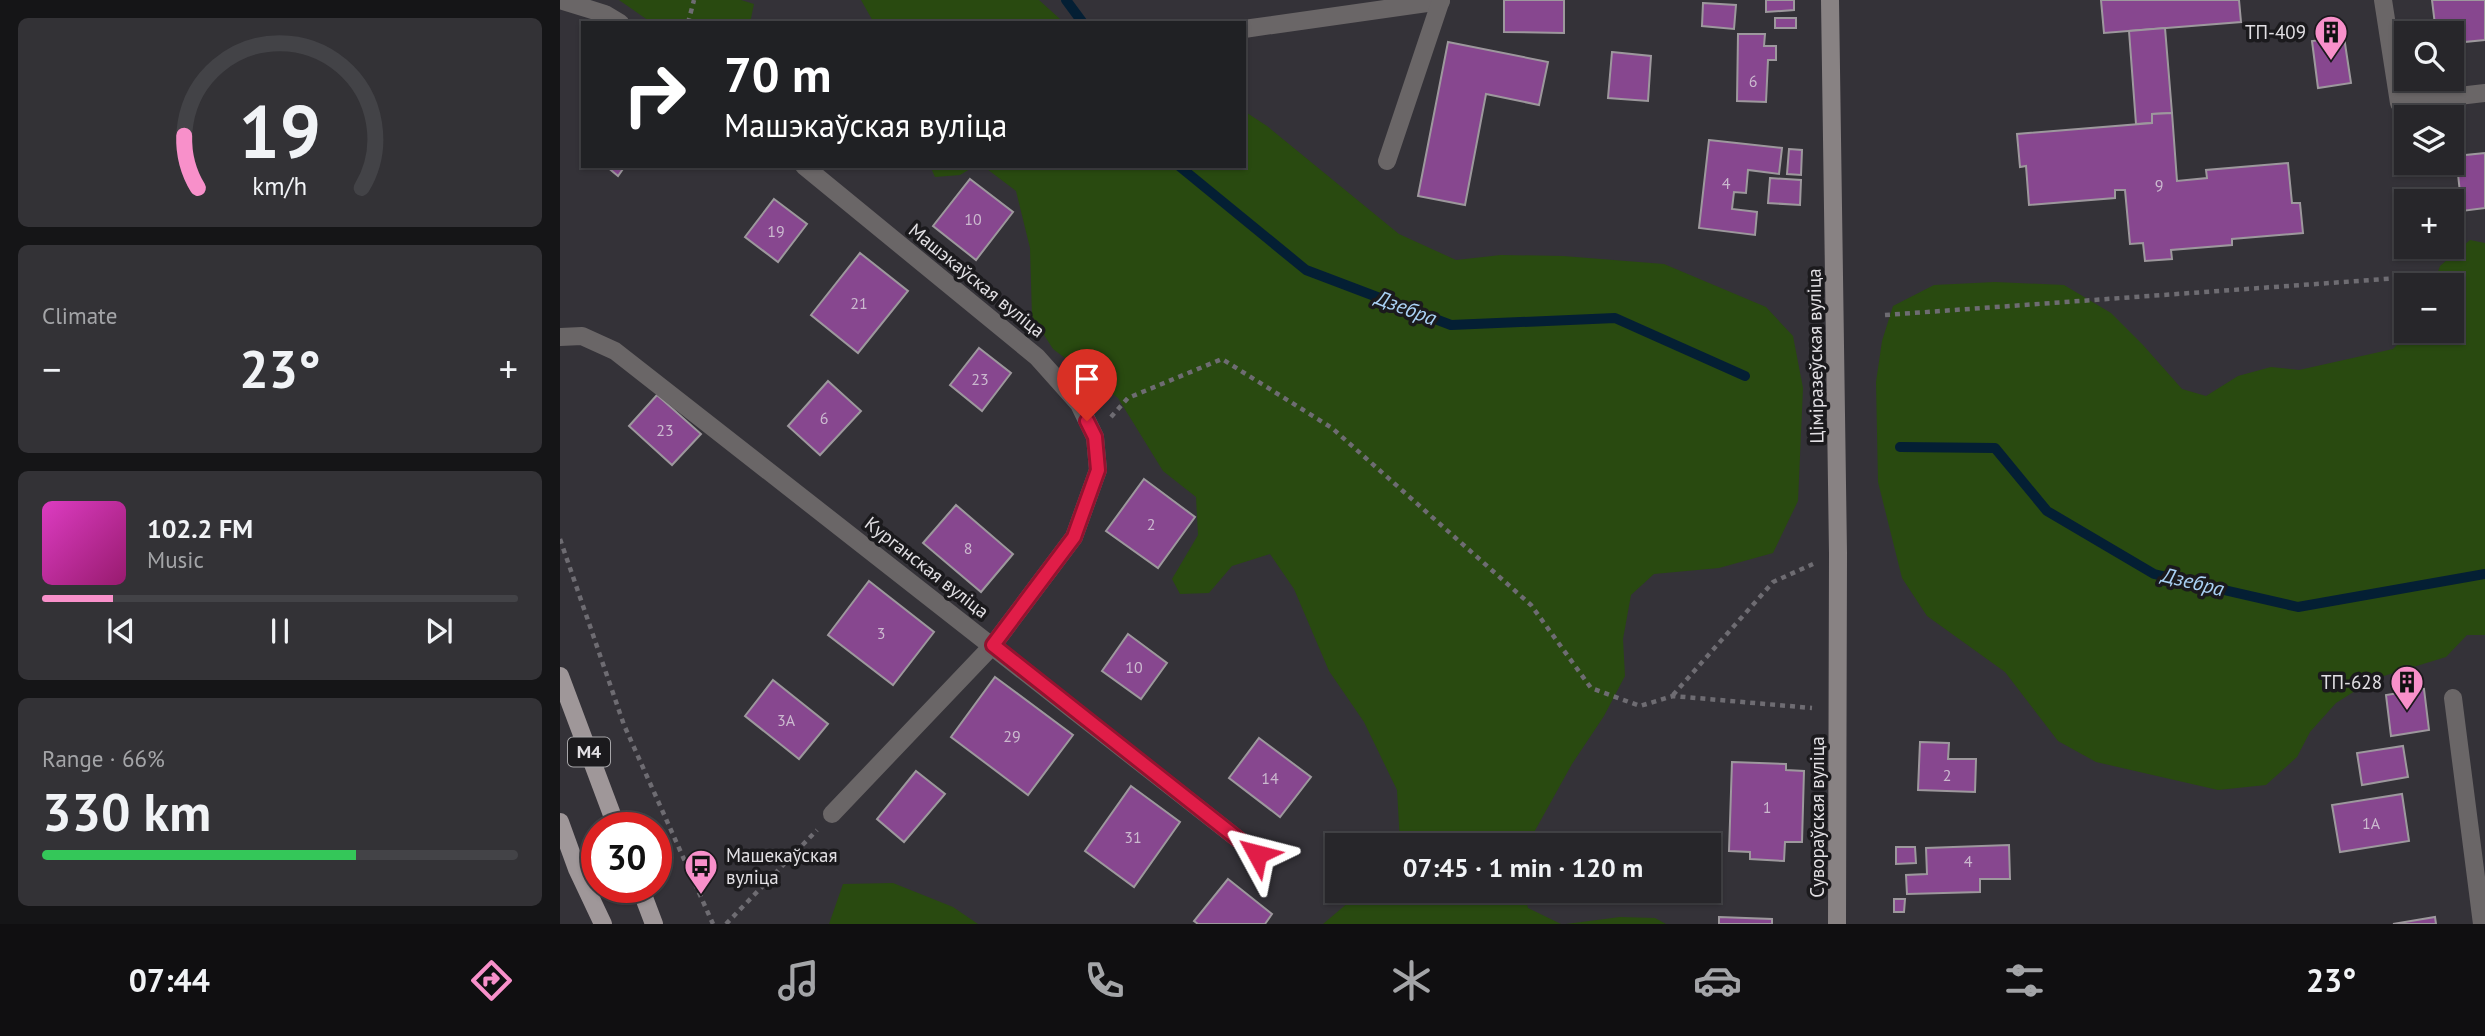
<!DOCTYPE html>
<html lang="en">
<head>
<meta charset="utf-8">
<style>
	body { margin:0; font-family:"PT Sans",sans-serif; background:#333236; color:#f1f3f6; height:100vh; display:flex; flex-direction:column; font-size:26px; white-space:nowrap }
	* { box-sizing:border-box; margin:0 }
	p { font-size:23px; color:#a4a5a8 }
	.icon { flex:none; width:38px; height:38px; fill:none; stroke:currentColor; stroke-width:2; stroke-linecap:round; stroke-linejoin:round }
	.map { position:relative; flex:1; overflow:hidden }
	.panel { display:flex; flex-direction:column; gap:18px; padding:18px; background:#151517; width:560px }
	.panel>* { flex:none }
	.hud { position:absolute; left:21px; top:21px; width:665px; height:147px; border-radius:0px; box-shadow:0 2px 5px #0004,0 0 0 2px #434347; background:#202124; color:#fff; overflow:hidden }
	.fabs { position:absolute; left:1834px; top:21px; display:grid; gap:14px }
	.fabs a { display:grid; place-items:center; width:70px; height:70px; border-radius:0px; background:#27262a; box-shadow:0 2px 5px #0004,0 0 0 2px #434347; font-size:35px }
	.speed { position:absolute; left:21px; top:812px; display:flex; gap:14px; font-size:35px; font-weight:700; text-align:center }
	.speed>* { display:grid; place-content:center; width:91px; height:91px; border-radius:50%; background:#27262a; box-shadow:0 2px 5px #0004,0 0 0 2px #434347; line-height:1 }
	.speed .limit { border:10px solid #d22; background:#fff; color:#111 }
	.pin { position:absolute; display:grid; place-items:center; width:60px; height:60px; color:#fff; margin:-72px -30px; border-radius:50% 50% 50% 0; rotate:-45deg; box-shadow:0 0 7px #0007 }
	.pin .icon { rotate:45deg }
	.me { position:absolute; width:77px; margin:-38px; rotate:308deg; stroke-linejoin:round; filter:drop-shadow(0 0 5px #0008) }
	.turn { display:flex; align-items:center; gap:24px; height:147px; padding:0 28px; font-size:32px }
	.turn .icon { width:91px; height:91px; stroke-width:2.5 }
	.turn b { display:block; font-size:49px; line-height:60px }
	.big { font-size:52px; font-weight:800; line-height:1.1 }
	.panel .tile { flex:1; display:flex; flex-direction:column; justify-content:center; gap:10px; min-width:0; padding:0 24px; border-radius:10px; background:#333236 }
	.panel .dial { align-items:center; gap:0 }
	.dial svg { height:182px; overflow:visible; fill:none; stroke:#434347; stroke-width:7; stroke-linecap:round; text-anchor:middle }
	.dial text { fill:#f1f3f6; stroke:none }
	.song { display:flex; align-items:center; gap:21px }
	.cover { width:84px; height:84px; border-radius:10px; background:linear-gradient(135deg,hsl(310 70% 55%),hsl(320 70% 35%)) }
	.played { height:7px; border-radius:4px; background:linear-gradient(90deg,#f890ca 15%,#434347 15%) }
	.keys { display:flex; justify-content:space-around; direction:ltr }
	.heat { display:flex; justify-content:space-between; align-items:center; font-size:38px; direction:ltr }
	.charge { height:10px; border-radius:5px; background:linear-gradient(90deg,#34c759 66%,#434347 0) }
	.trip { position:absolute; left:765px; top:833px; width:396px; height:70px; border-radius:0px; background:#27262a; box-shadow:0 2px 5px #0004,0 0 0 2px #434347; font-weight:800; line-height:70px; text-align:center }
	.tab-bar { display:flex; height:112px; justify-content:space-around; align-items:center; background:#100f11; color:#a4a5a8 }
	.tab-bar .icon { width:49px; height:49px }
	.tab-bar .active { color:#f890ca }
	.tab-bar b { font-size:32px; color:#f1f3f6 }
	main { display:flex; flex:1; min-height:0 }
	.map>svg:first-child { display:block }
	.green { fill:#294a10 }
	.lines { fill:none; stroke-linecap:round; stroke-linejoin:round }
	.stream { stroke:#041f34; stroke-width:10 }
	.building { fill:#87478f; stroke:#9d989d; stroke-width:2 }
	.path { stroke:#6e6c72; stroke-width:4.5; stroke-dasharray:5 5; stroke-linecap:butt }
	.lane { stroke:#6a6667; stroke-width:18 }
	.street { stroke:#6a6667; stroke-width:18 }
	.secondary { stroke:#888283; stroke-width:18 }
	.primary { stroke:#9f9799; stroke-width:18 }
	.route-casing { stroke:#92132f; stroke-width:18 }
	.route { stroke:#e11d48; stroke-width:12 }
	.labels { text-anchor:middle; stroke-width:7; stroke-linejoin:round; paint-order:stroke }
	.number-label { font-size:16px; fill:#cbbacf }
	.shield { fill:#1b1a1d; stroke:#a6a5a8; stroke-width:2 }
	.shield-label { font-size:18px; font-weight:bold; fill:#e2e0e4 }
	.poi-label { font-size:19px; fill:#e2e0e4; stroke:#1b1a1d; text-anchor:end }
	.street-label { font-size:19px; fill:#e2e0e4; stroke:#1b1a1d }
	.water-label { font-size:21px; font-style:italic; fill:#aad1f4; stroke:#1b1a1d }
</style>
</head>
<body>
<main>
<section class="panel">
<div class="tile dial"><svg viewBox="0 0 100 80">
<path d="M14 69A42 42 0 1 1 86 69"/>
<path d="M14 69A42 42 0 0 1 8 46" stroke="#f890ca"/>
<text x="50" y="56" font-size="32" font-weight="700">19</text>
<text x="50" y="72" font-size="11">km/h</text>
</svg></div>
<div class="tile"><p>Climate</p>
<div class="heat"><a>−</a><b class="big">23°</b><a>+</a></div>
</div>
<div class="tile">
<div class="song"><i class="cover"></i><div><b>102.2 FM</b><p>Music</p></div></div>
<div class="played"></div>
<div class="keys"><svg class="icon" aria-label="previous" viewBox="0 0 24 24"><path d="M18 5L8 12l10 7zM5 5v14"/></svg><svg class="icon" aria-label="pause" viewBox="0 0 24 24"><path d="M8 5v14M16 5v14"/></svg><svg class="icon" aria-label="next" viewBox="0 0 24 24"><path d="M6 5l10 7-10 7zM19 5v14"/></svg></div>
</div>
<div class="tile"><p>Range · 66%</p><b class="big">330 km</b><div class="charge"></div></div>
</section>
<div class="map">
<svg width="1925" height="924" viewBox="0 0 1925 924">
	<rect width="100%" height="100%" fill="#343238"/>
	<g class="green">
		<polygon points="59,0 181,0 194,4 190,23 92,23"/>
		<polygon points="301,0 479,0 500,19 544,23 314,23"/>
		<polygon points="684,111 707,126 839,234 896,260 941,255 1003,256 1104,264 1206,307 1233,336 1243,388 1238,501 1213,553 1159,568 1094,574 1071,595 1063,639 1065,676 1044,716 1012,764 967,845 838,845 840,842 837,790 804,722 769,671 734,589 710,554 672,566 649,593 620,594 612,579 638,535 636,497 603,471 558,398 493,349 472,316 470,248 456,191 423,166 684,166"/>
		<polygon points="370,166 415,166 400,175 375,177"/>
		<polygon points="1910,240 1925,243 1925,635 1907,635 1886,657 1814,679 1776,703 1750,732 1737,757 1706,785 1658,790 1536,762 1498,741 1445,672 1367,616 1342,578 1318,482 1316,382 1322,341 1333,306 1374,285 1435,282 1504,285 1551,313 1583,345 1622,389 1646,396 1678,376 1711,367 1739,370 1833,349 1851,331 1892,331 1892,285 1873,285 1880,266"/>
		<polygon points="333,883 393,907 418,924 269,924 283,884"/>
		<polygon points="802,891 963,891 968,908 1001,924 763,924"/>
		<polygon points="1060,917 1095,918 1106,924 1006,924"/>
	</g>
	<g class="lines">
		<g class="stream">
			<polyline points="506,0 523,23"/>
			<polyline points="619,166 746,270 891,325 1055,318 1185,376"/>
			<polyline points="1340,447 1435,448 1487,511 1594,574 1738,607 1925,574"/>
		</g>
	</g>
	<g class="building">
		<polygon points="944,0 1004,0 1004,33 944,32"/>
		<polygon points="1206,0 1234,0 1234,10 1206,12"/>
		<polygon points="1541,0 1679,0 1681,22 1544,33"/>
		<polygon points="1872,0 1925,0 1925,40 1905,42 1905,49 1892,51 1892,33 1876,33"/>
		<polygon points="1143,3 1176,5 1174,29 1142,26"/>
		<rect x="1215" y="18" width="21" height="10"/>
		<polygon points="1605,28 1612,113 1592,114 1592,123 1576,124 1569,31"/>
		<polygon points="1178,34 1205,34 1204,46 1216,46 1216,60 1208,60 1206,102 1177,101"/>
		<polygon points="1784,37 1791,83 1758,88 1752,41"/>
		<polygon points="888,42 988,62 979,105 926,94 905,205 858,196"/>
		<polygon points="1052,52 1091,56 1088,101 1048,98"/>
		<polygon points="1612,113 1617,181 1647,178 1646,170 1728,163 1732,203 1740,203 1743,233 1672,239 1672,245 1611,250 1612,259 1585,261 1583,243 1570,244 1565,190 1555,190 1555,198 1469,205 1466,166 1460,167 1457,134 1592,123 1592,114"/>
		<polygon points="1149,140 1222,148 1219,174 1188,170 1186,193 1174,192 1172,209 1197,212 1195,235 1139,228"/>
		<polygon points="1229,149 1242,150 1241,175 1227,174"/>
		<polygon points="1925,153 1925,208 1902,211 1896,156"/>
		<polygon points="46,166 65,166 58,176"/>
		<polygon points="1210,178 1241,180 1240,205 1208,203"/>
		<polygon points="410,179 453,212 416,260 373,226"/>
		<polygon points="214,199 247,224 218,262 185,237"/>
		<polygon points="300,253 348,291 298,353 251,315"/>
		<polygon points="419,348 451,373 422,411 390,385"/>
		<polygon points="268,381 301,411 260,455 228,426"/>
		<polygon points="97,395 141,434 112,465 69,426"/>
		<polygon points="584,479 635,517 598,568 546,531"/>
		<polygon points="396,505 453,554 421,592 363,543"/>
		<polygon points="309,581 374,632 333,685 268,635"/>
		<polygon points="568,634 607,663 581,699 542,671"/>
		<polygon points="435,677 513,735 468,795 391,737"/>
		<polygon points="213,680 268,724 239,759 185,716"/>
		<polygon points="1864,689 1869,730 1831,736 1826,695"/>
		<polygon points="699,738 751,777 720,817 669,778"/>
		<polygon points="1360,742 1389,743 1388,759 1416,759 1415,792 1358,790"/>
		<polygon points="1843,746 1848,777 1802,785 1797,753"/>
		<polygon points="1172,762 1226,764 1226,770 1244,771 1242,842 1225,842 1224,861 1190,859 1190,852 1169,851"/>
		<polygon points="356,771 385,794 344,842 317,819"/>
		<polygon points="571,786 620,822 574,887 525,851"/>
		<polygon points="1842,794 1849,841 1780,852 1772,805"/>
		<polygon points="1449,845 1450,879 1420,879 1420,892 1347,894 1346,875 1367,874 1366,848"/>
		<polygon points="1336,847 1355,847 1356,863 1336,864"/>
		<polygon points="668,879 712,914 705,924 638,924 634,921"/>
		<polygon points="1334,899 1345,899 1344,912 1334,912"/>
		<polygon points="1159,917 1212,919 1212,924 1159,924"/>
		<polygon points="1875,917 1876,924 1833,924"/>
	</g>
	<g class="lines">
		<g class="path">
			<polyline points="128,23 134,0"/>
			<polyline points="1325,315 1853,277"/>
			<polyline points="551,417 568,398 662,359 772,428 971,605 1031,688 1080,706 1113,696 1252,708"/>
			<polyline points="0,539 64,725 153,924"/>
			<polyline points="1113,695 1213,582 1253,564"/>
			<polyline points="166,924 257,830"/>
		</g>
		<g class="lane">
			<polyline points="684,29 881,1"/>
			<polyline points="827,161 881,0"/>
		</g>
		<g class="street">
			<polyline points="0,0 45,14 60,23"/>
			<polyline points="1823,0 1839,103 1925,93"/>
			<polyline points="244,166 477,357 519,404 535,437 538,470 514,537 433,645 272,814"/>
			<polyline points="0,337 22,336 55,351 697,854"/>
			<polyline points="1893,698 1922,924"/>
		</g>
		<polyline class="secondary" points="1270,0 1278,553 1277,924"/>
		<g class="primary">
			<polyline points="0,676 57,828"/>
			<polyline points="0,822 17,869 43,924"/>
			<polyline points="80,887 94,924"/>
		</g>
	</g>
	<g class="lines">
		<defs>
			<polyline id="route" points="527,421 535,437 538,470 514,537 433,645 697,854"/>
		</defs>
		<use href="#route" class="route-casing"/>
		<use href="#route" class="route"/>
	</g>
	<defs>
		<symbol id="building-pin" viewBox="-11 -11 22 30"><path d="M0 17L-7.5 6A9.5 9.5 0 1 1 7.5 6Z" fill="#f890ca" stroke="#1b1a1d"/><path d="M-4-6H4V6H1V3H-1V6H-4ZM-2.5-4.3h1.7v1.8h-1.7ZM.8-4.3h1.7v1.8H.8ZM-2.5-1h1.7V.8h-1.7ZM.8-1h1.7V.8H.8Z" fill="#111"/></symbol>
		<symbol id="bus-pin" viewBox="-11 -11 22 30"><path d="M0 17L-7.5 6A9.5 9.5 0 1 1 7.5 6Z" fill="#f890ca" stroke="#1b1a1d"/><path d="M-5-6H5V4H4V6H2V4H-2V6H-4V4H-5ZM-3.5-4V0h7V-4ZM-3.5 1.2v1.5H-2V1.2ZM2 1.2v1.5H3.5V1.2Z" fill="#111"/></symbol>
	</defs>
	<g fill-rule="evenodd">
		<use href="#building-pin" x="1752" y="13" width="38" height="52"/>
		<use href="#building-pin" x="1828" y="663" width="38" height="52"/>
		<use href="#bus-pin" x="122" y="847" width="38" height="52"/>
	</g>
	<g class="labels">
		<g class="number-label">
			<text x="1193" y="87">6</text>
			<text x="1166" y="189">4</text>
			<text x="1599" y="191">9</text>
			<text x="413" y="225">10</text>
			<text x="216" y="237">19</text>
			<text x="299" y="309">21</text>
			<text x="420" y="385">23</text>
			<text x="264" y="424">6</text>
			<text x="105" y="436">23</text>
			<text x="591" y="530">2</text>
			<text x="408" y="554">8</text>
			<text x="321" y="639">3</text>
			<text x="574" y="673">10</text>
			<text x="226" y="726">3А</text>
			<text x="452" y="742">29</text>
			<text x="1387" y="781">2</text>
			<text x="710" y="784">14</text>
			<text x="1207" y="813">1</text>
			<text x="1811" y="829">1А</text>
			<text x="573" y="843">31</text>
			<text x="1408" y="867">4</text>
		</g>
		<rect class="shield" x="8" y="737.5" width="42" height="29" rx="5"/>
		<g class="shield-label">
			<text x="29" y="758">М4</text>
		</g>
		<g class="poi-label">
			<text x="1746" y="39">ТП-409</text>
			<text x="1822" y="689">ТП-628</text>
			<text x="166" y="862" text-anchor="start">Машекаўская<tspan x="166" dy="22">вуліца</tspan></text>
		</g>
		<g class="street-label">
			<text transform="translate(417 280) rotate(39)" y="7">Машэкаўская вуліца</text>
			<text transform="translate(1255 356) rotate(-91)" y="7">Ціміразеўская вуліца</text>
			<text transform="translate(367 567) rotate(38)" y="7">Курганская вуліца</text>
			<text transform="translate(1257 817) rotate(-90)" y="7">Сувораўская вуліца</text>
		</g>
		<g class="water-label">
			<text transform="translate(846 308) rotate(21)" y="7">Дзебра</text>
			<text transform="translate(1633 582) rotate(14)" y="7">Дзебра</text>
		</g>
	</g>
</svg>
<div class="fabs">
<a><svg class="icon" aria-label="search" viewBox="0 0 24 24"><circle cx="10" cy="10" r="6"/><path d="M15 15l6 6"/></svg></a>
<a><svg class="icon" aria-label="layers" viewBox="0 0 24 24"><path d="M12 4l9 5-9 5-9-5zM3 14l9 5 9-5"/></svg></a>
<a>+</a>
<a>−</a>
</div>
<div class="speed"><div class="limit">30</div></div>
<div class="pin" style="left:527px;top:421px;background:#d93025"><svg class="icon" aria-label="arrive" viewBox="0 0 24 24"><path d="M6 21V4h12l-3 4 3 4H6"/></svg></div>
<svg class="me" style="left:697px;top:854px" viewBox="-20 -20 40 40"><path d="M0-17L14 15 0 8-14 15z" fill="#e11d48" stroke="#fff" stroke-width="4"/></svg>
<div class="trip">07:45 · 1 min · 120 m</div>
<div class="hud">
<div class="turn"><svg class="icon" aria-label="right" viewBox="0 0 24 24"><path d="M7 20v-9h11M14 6l5 5-5 5"/></svg><div><b>70 m</b>Машэкаўская вуліца</div></div>
</div>
</div>
</main>
<nav class="tab-bar">
<b>07:44</b>
<svg class="icon active" aria-label="directions" viewBox="0 0 24 24"><path d="M12 3l9 9-9 9-9-9zM9 14v-3h6M13 9l2 2-2 2"/></svg>
<svg class="icon" aria-label="music" viewBox="0 0 24 24"><path d="M9 18V5l10-2v13"/><circle cx="6" cy="18" r="3"/><circle cx="16" cy="16" r="3"/></svg>
<svg class="icon" aria-label="phone" viewBox="0 0 24 24"><path d="M5 4h4l2 5-3 2q2 4 5 5l2-3 5 2v4C11 20 4 13 5 4z"/></svg>
<svg class="icon" aria-label="climate" viewBox="0 0 24 24"><path d="M12 3v18M4 7l16 10M4 17L20 7"/></svg>
<svg class="icon" aria-label="car" viewBox="0 0 24 24"><path d="M5 17H2v-5l4-1 3-4h7l3 4 3 1v5h-3M9 17h6M6 11h13"/><circle cx="7" cy="17" r="2"/><circle cx="17" cy="17" r="2"/></svg>
<svg class="icon" aria-label="filters" viewBox="0 0 24 24"><path d="M4 7h16M4 17h16"/><circle cx="9" cy="7" r="2"/><circle cx="15" cy="17" r="2"/></svg>
<b>23°</b>
</nav>
</body>
</html>
